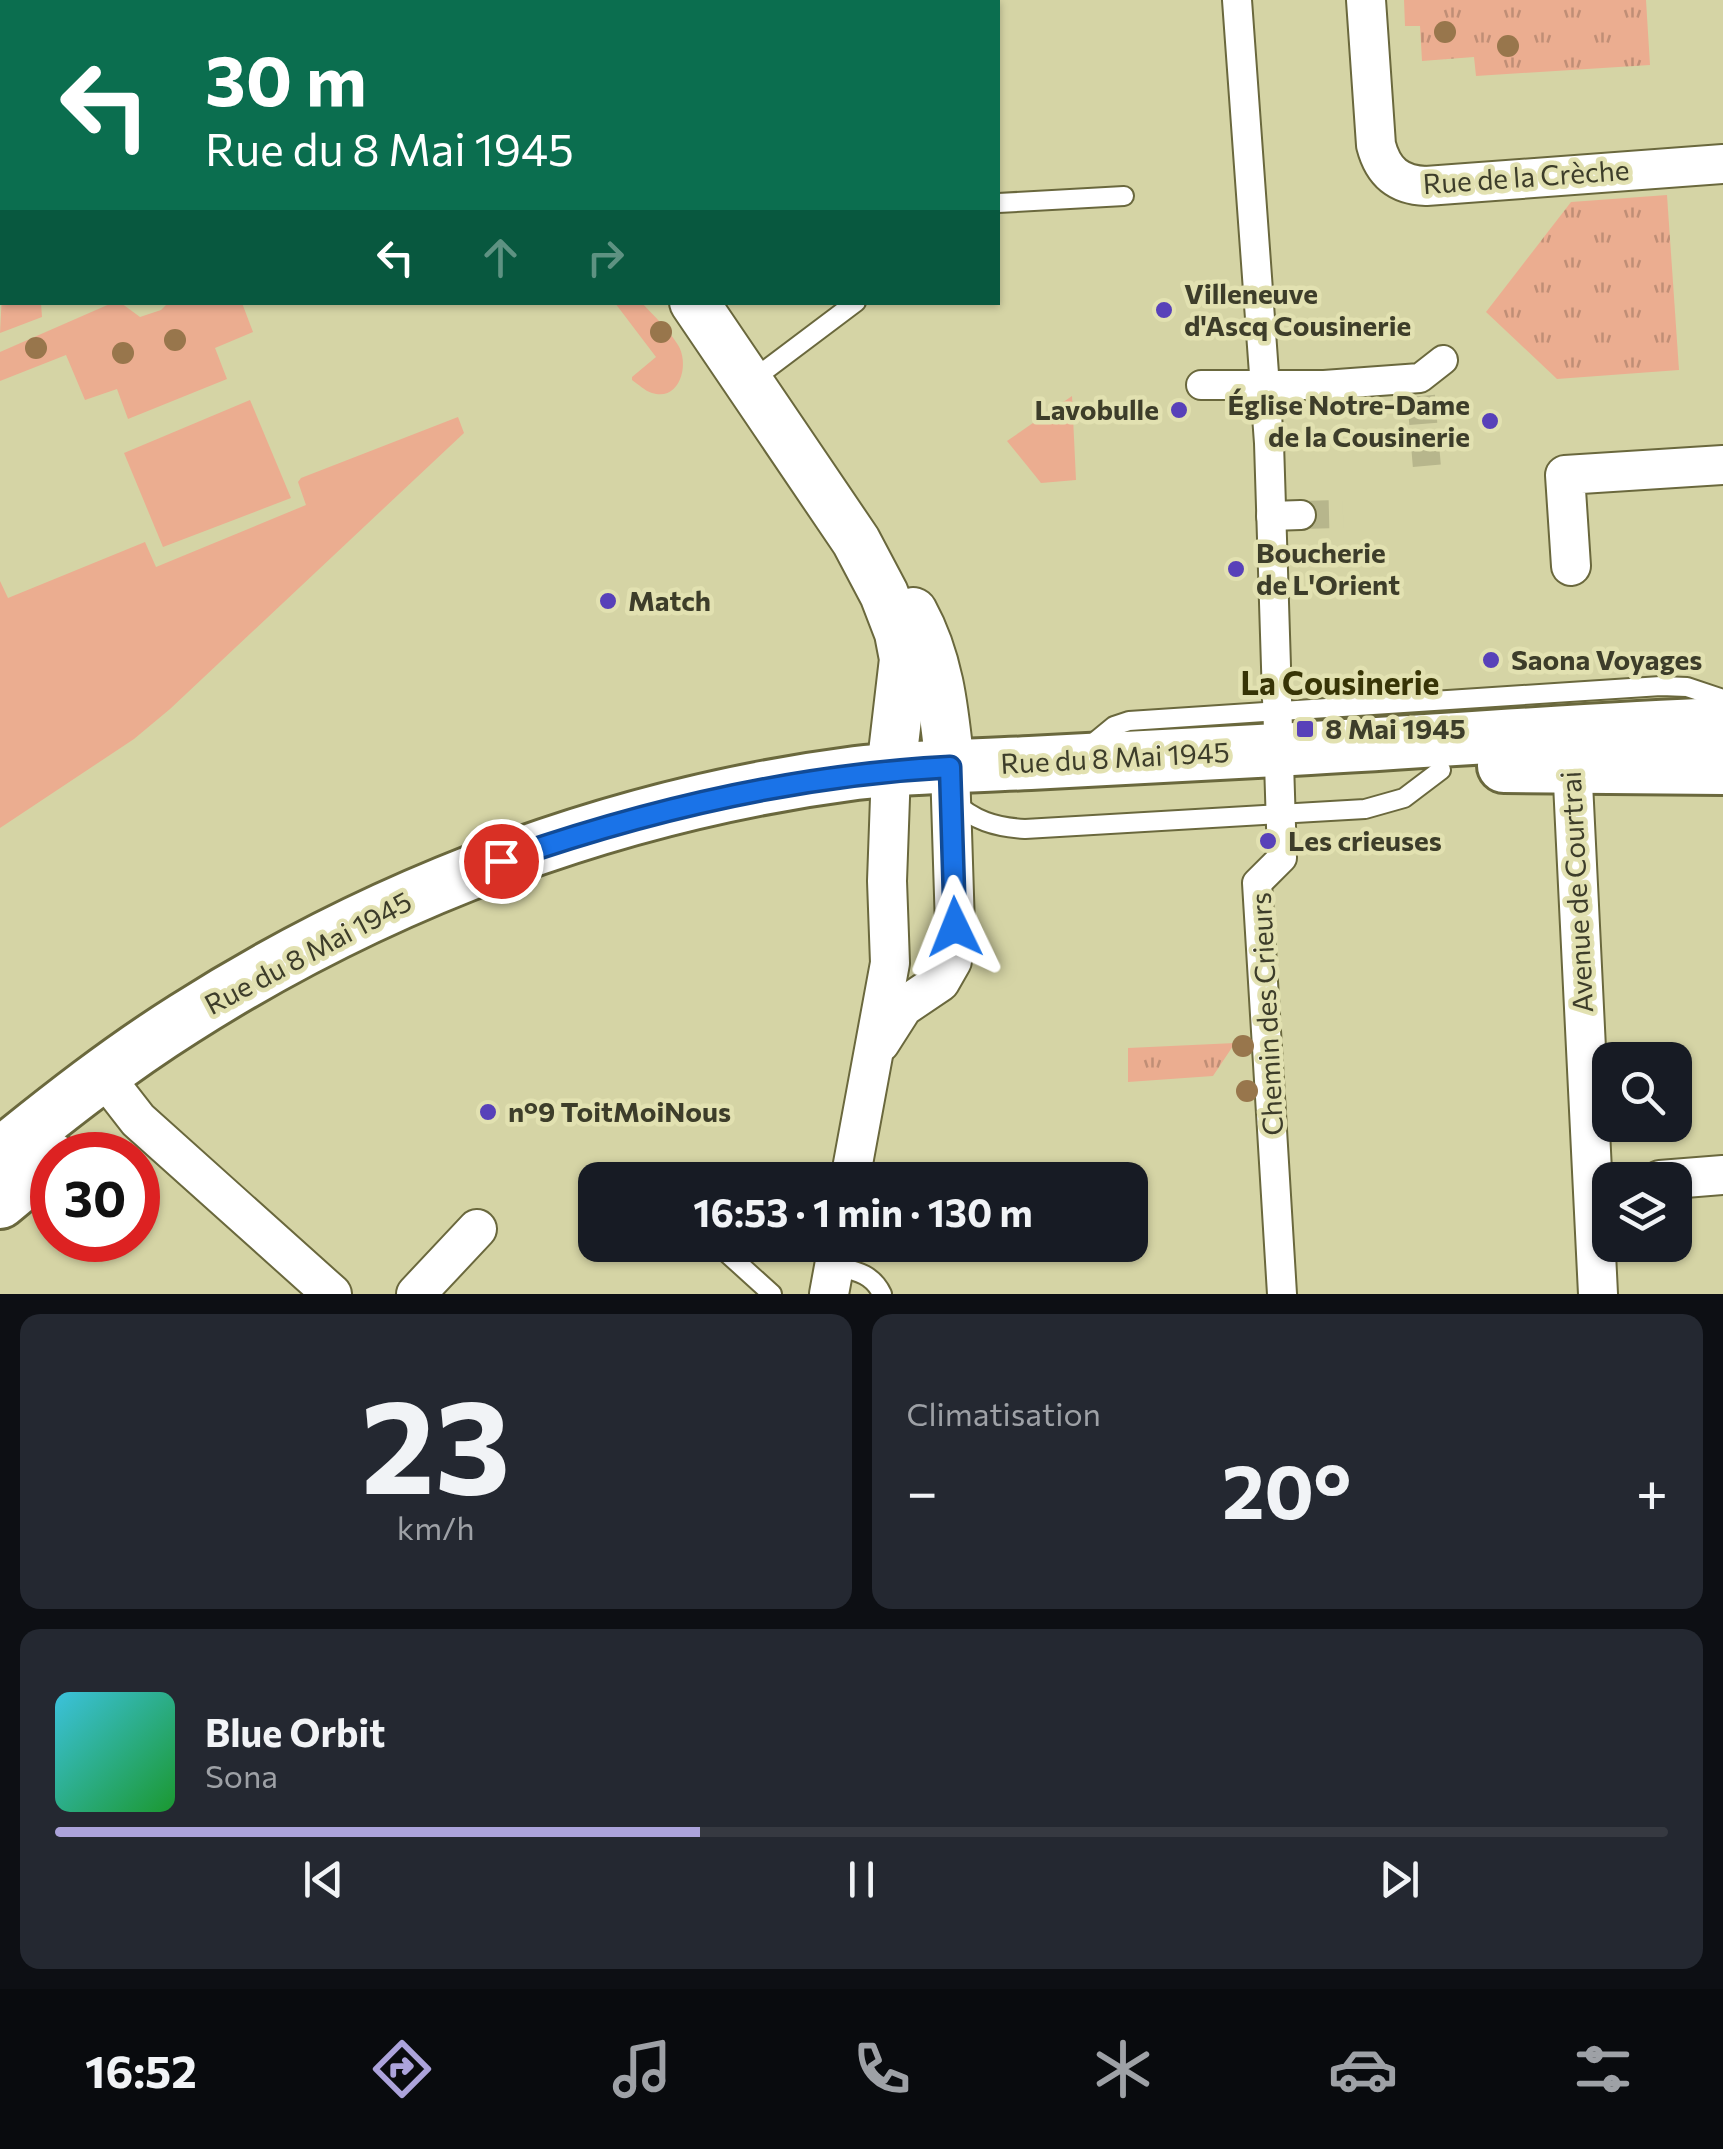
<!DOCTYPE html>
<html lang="fr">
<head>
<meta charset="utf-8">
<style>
	body { margin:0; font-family:Commissioner,sans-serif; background:#242831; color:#f1f3f6; height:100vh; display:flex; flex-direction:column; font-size:38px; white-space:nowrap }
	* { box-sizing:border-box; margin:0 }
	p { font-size:32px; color:#9ea1a6 }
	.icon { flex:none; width:55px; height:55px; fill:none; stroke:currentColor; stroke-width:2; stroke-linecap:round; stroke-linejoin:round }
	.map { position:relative; height:1294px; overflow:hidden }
	.panel { display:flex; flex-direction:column; gap:20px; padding:20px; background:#0d0f14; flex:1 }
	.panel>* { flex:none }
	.top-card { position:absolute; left:0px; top:0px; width:1000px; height:305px; box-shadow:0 2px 8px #0004; background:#0b6e4f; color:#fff; overflow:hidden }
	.controls { position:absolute; left:1592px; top:1042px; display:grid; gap:20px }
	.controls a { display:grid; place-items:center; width:100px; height:100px; border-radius:20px; background:#171b24; box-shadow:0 2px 8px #0004; font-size:50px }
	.speed { position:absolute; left:30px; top:1132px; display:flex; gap:20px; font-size:50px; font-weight:700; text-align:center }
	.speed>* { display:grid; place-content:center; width:130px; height:130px; border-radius:50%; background:#171b24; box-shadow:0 2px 8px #0004; line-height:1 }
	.speed .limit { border:15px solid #d22; background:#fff; color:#111 }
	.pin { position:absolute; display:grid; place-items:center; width:85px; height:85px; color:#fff; margin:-42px; border:5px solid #fff; border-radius:50%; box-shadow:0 2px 10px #0007 }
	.me { position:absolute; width:110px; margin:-55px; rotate:358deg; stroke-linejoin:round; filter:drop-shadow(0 0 8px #0008) }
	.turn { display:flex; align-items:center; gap:35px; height:210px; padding:0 40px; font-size:45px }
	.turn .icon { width:130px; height:130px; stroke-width:2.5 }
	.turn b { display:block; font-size:70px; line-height:85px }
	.lanes { display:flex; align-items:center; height:95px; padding:0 40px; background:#0003; justify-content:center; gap:50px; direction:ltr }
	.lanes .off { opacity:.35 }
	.big { font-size:75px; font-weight:700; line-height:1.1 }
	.panel .card { flex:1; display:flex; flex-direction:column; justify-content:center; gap:15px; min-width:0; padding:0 35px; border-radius:20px; background:#242831 }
	.panel .dial { align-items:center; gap:0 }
	.dial b { font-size:130px; line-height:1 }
	.song { display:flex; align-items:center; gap:30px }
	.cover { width:120px; height:120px; border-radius:15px; background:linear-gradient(135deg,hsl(190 70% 55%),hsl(130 70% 35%)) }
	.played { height:10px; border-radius:5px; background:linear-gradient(90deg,#aca3db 40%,#363941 40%) }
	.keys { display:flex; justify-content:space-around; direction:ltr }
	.heat { display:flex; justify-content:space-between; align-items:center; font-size:55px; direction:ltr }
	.panel .tiles { flex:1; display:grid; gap:20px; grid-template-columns:1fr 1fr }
	.card:last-child { grid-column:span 2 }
	.trip { position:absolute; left:578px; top:1162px; width:570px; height:100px; border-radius:20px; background:#171b24; box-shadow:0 2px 8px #0004; font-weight:700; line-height:100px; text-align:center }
	.dock { display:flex; height:160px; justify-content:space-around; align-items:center; background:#090b0e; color:#9ea1a6 }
	.dock .icon { width:70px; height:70px }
	.dock .current { color:#aca3db }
	.dock b { font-size:45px; color:#f1f3f6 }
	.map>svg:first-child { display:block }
	.grass { fill:#ebad90 }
	.park { fill:url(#park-tufts) }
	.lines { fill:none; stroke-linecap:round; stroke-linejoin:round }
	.pedestrian-tunnel { stroke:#b7b68c; stroke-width:28; stroke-dasharray:28 14; stroke-linecap:butt }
	.service-casing { stroke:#6a683d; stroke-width:22 }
	.pedestrian-casing { stroke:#6a683d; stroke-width:32 }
	.minor-casing { stroke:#6a683d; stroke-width:42 }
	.tertiary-casing { stroke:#6a683d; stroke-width:52 }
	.secondary-casing { stroke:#6a683d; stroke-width:58 }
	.service { stroke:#fff; stroke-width:18 }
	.pedestrian { stroke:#fff; stroke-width:28 }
	.minor { stroke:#fff; stroke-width:38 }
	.tertiary { stroke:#fff; stroke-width:48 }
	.secondary { stroke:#fff; stroke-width:52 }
	.tree { fill:#98764c }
	.route-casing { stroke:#114b97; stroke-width:25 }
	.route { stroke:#1a73e8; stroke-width:18 }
	.poi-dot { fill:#5841b9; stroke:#e2e1b1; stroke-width:4 }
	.labels { text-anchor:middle; stroke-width:9; stroke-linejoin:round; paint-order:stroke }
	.street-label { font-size:28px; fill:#3d3d2a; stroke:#e2e1b1 }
	.poi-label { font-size:28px; font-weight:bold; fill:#3d3d2a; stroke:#e2e1b1; text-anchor:start }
	.quarter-label { font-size:32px; font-weight:bold; fill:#373406; stroke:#e2e1b1 }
</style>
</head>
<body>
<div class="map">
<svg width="1723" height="1294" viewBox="0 0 1723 1294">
	<defs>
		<pattern id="park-tufts" width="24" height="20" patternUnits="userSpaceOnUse" patternTransform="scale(2.5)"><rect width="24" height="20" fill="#ebad90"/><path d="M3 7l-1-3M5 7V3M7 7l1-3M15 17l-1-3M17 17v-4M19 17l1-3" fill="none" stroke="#c08e76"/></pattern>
	</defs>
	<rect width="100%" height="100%" fill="#d5d4a5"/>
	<g class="grass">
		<polygon points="2,293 2,302 41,303 42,317 0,333"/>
		<polygon points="112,303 121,303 140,317 161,310 168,303 242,303 253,332 215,348 227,379 128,419 117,389 85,400 66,355 0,381 0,352"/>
		<path d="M615,303H642C654,316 669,330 678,345C690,364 680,402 652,393C645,391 638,384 632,380V377L656,357Z"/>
		<polygon points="1072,396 1076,480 1041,483 1007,441"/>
		<polygon points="250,400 291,498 163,547 124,453"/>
		<polygon points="458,417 464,433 170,709 134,739 0,828 0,581 8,598 145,542 156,567 306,505 298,482 301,478"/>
	</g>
	<g class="park">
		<polygon points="1404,0 1646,0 1650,65 1476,76 1474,57 1422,61 1420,26 1405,26"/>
		<polygon points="1667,195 1679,370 1557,379 1486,312 1571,202"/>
		<polygon points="1235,1043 1213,1076 1128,1082 1128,1048"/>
	</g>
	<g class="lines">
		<g class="pedestrian-tunnel">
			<polyline points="1421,396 1427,468"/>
			<polyline points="1301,515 1343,514"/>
		</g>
		<defs>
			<g id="service">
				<polyline points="998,203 1124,196"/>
				<polyline points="751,381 856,302"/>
				<polyline points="1086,749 1114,726 1129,721 1661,686 1687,687 1723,699"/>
				<path d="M952,800C974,821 995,827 1025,829L1365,809L1404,798L1441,770"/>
				<polyline points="718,1245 772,1294"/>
				<path d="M834,1266C855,1271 872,1273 882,1294"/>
			</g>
			<g id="pedestrian">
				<polyline points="1237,0 1269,443 1282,858 1257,883 1282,1294"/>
				<polyline points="1201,385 1324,385 1420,378 1443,360"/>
				<polyline points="1271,516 1301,515"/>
			</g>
			<g id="minor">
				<path d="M1366,0L1376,145C1383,172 1398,185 1426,186L1723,164"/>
				<polyline points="1571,566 1565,475 1723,465"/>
				<polyline points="1571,742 1598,1294"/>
				<polyline points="880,1043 903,1007 940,982 952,961 955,927 950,767"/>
				<polyline points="103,1075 138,1120 332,1294"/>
				<polyline points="850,1180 890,963 887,881 891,770"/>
				<polyline points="1660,1180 1723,1175"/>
				<polyline points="416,1294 477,1229"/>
				<polyline points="829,1294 838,1245"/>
			</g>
			<g id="tertiary">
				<polyline points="396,0 399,2"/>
				<polyline points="825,2 831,0"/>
				<polyline points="910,2 916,0"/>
				<polyline points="694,302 856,541 884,594 899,633 904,659 891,770"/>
				<path d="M913,612C940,661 944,712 950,767"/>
			</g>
			<g id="secondary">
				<polyline points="1504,766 1723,768"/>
				<path d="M0,1155C59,1107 119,1060 184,1019C386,890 618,804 856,773C913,766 972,766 1030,763C1112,759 1194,755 1276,750C1425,742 1574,730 1723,724"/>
				<polyline points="0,1202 52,1159"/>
			</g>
		</defs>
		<use href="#service" class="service-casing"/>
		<use href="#pedestrian" class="pedestrian-casing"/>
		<use href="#minor" class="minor-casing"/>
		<use href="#tertiary" class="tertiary-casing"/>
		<use href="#secondary" class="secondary-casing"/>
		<use href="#service" class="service"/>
		<use href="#pedestrian" class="pedestrian"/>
		<use href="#minor" class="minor"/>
		<use href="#tertiary" class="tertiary"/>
		<use href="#secondary" class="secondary"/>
	</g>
	<g class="tree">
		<circle cx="1445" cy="32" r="11"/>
		<circle cx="1508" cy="46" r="11"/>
		<circle cx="661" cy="332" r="11"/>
		<circle cx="175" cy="340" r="11"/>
		<circle cx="36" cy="348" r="11"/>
		<circle cx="123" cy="353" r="11"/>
		<circle cx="1243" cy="1046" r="11"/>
		<circle cx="1247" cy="1091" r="11"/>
	</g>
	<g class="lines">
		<defs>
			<path id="route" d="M501,861C646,810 796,775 950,767L955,927"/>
		</defs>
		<use href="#route" class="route-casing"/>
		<use href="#route" class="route"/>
	</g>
	<g class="poi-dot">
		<circle cx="1164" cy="310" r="10"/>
		<circle cx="1179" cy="410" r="10"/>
		<circle cx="1490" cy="421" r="10"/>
		<circle cx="1236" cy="569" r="10"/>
		<circle cx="608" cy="601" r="10"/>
		<circle cx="1491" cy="660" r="10"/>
		<rect x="1295" y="719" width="20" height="20" rx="5"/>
		<circle cx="1268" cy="841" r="10"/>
		<circle cx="488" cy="1112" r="10"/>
	</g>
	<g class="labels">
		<g class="street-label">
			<text transform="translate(1526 177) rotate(-4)" y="10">Rue de la Crèche</text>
			<text transform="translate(1115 758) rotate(-3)" y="10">Rue du 8 Mai 1945</text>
			<text transform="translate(1577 892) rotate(-93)" y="10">Avenue de Courtrai</text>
			<text transform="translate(308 953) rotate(-28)" y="10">Rue du 8 Mai 1945</text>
			<text transform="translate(1267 1014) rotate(-93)" y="10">Chemin des Crieurs</text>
		</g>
		<g class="poi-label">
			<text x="1184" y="304">Villeneuve<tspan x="1184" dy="32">d'Ascq Cousinerie</tspan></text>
			<text x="1470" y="415" text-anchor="end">Église Notre-Dame<tspan x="1470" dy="32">de la Cousinerie</tspan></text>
			<text x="1159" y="420" text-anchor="end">Lavobulle</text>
			<text x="1256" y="563">Boucherie<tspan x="1256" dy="32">de L'Orient</tspan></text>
			<text x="628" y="611">Match</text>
			<text x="1511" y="670">Saona Voyages</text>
			<text x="1325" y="739">8 Mai 1945</text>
			<text x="1288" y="851">Les crieuses</text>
			<text x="508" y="1122">n°9 ToitMoiNous</text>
		</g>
		<g class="quarter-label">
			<text x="1340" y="695">La Cousinerie</text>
		</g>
	</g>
</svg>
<div class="controls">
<a><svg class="icon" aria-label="search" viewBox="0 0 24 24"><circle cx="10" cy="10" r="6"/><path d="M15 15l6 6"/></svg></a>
<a><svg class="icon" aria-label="layers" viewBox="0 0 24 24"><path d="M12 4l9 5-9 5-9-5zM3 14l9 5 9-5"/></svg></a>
</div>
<div class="speed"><div class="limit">30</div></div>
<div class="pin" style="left:501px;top:861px;background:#d93025"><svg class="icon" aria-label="arrive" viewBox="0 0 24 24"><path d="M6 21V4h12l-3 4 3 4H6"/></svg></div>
<svg class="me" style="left:955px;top:927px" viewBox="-20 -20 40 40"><path d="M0-17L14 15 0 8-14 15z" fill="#1a73e8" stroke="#fff" stroke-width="4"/></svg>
<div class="trip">16:53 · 1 min · 130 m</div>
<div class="top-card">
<div class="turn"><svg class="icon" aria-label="left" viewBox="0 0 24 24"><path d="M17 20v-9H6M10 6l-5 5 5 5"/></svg><div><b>30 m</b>Rue du 8 Mai 1945</div></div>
<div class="lanes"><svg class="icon" aria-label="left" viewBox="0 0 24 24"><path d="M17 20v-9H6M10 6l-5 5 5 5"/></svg><svg class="icon off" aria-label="ahead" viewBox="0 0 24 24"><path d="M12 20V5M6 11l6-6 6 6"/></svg><svg class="icon off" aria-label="right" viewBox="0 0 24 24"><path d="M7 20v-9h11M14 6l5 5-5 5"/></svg></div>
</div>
</div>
<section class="panel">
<div class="tiles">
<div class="card dial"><b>23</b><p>km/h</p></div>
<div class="card"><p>Climatisation</p>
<div class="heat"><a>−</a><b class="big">20°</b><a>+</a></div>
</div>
<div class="card">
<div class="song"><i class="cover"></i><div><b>Blue Orbit</b><p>Sona</p></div></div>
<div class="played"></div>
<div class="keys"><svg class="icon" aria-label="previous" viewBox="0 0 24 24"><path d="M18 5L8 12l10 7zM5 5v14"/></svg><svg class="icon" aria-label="pause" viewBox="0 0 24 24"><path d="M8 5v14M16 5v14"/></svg><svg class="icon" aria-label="next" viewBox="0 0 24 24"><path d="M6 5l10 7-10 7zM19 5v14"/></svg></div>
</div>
</div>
</section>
<nav class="dock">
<b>16:52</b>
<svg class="icon current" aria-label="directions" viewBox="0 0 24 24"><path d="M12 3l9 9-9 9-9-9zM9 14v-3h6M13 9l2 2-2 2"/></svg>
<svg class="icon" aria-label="music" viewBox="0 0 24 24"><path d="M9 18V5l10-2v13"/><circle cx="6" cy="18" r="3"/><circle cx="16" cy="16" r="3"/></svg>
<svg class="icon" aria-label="phone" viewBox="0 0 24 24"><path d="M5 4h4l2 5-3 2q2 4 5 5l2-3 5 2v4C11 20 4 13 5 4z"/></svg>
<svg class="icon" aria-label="climate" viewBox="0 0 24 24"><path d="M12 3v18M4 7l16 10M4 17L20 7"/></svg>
<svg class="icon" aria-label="car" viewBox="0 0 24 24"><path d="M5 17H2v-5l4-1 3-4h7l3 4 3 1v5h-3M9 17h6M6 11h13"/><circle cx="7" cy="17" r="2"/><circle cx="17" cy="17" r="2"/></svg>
<svg class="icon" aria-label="filters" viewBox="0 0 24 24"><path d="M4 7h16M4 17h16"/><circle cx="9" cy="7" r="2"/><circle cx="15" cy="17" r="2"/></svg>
</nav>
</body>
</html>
